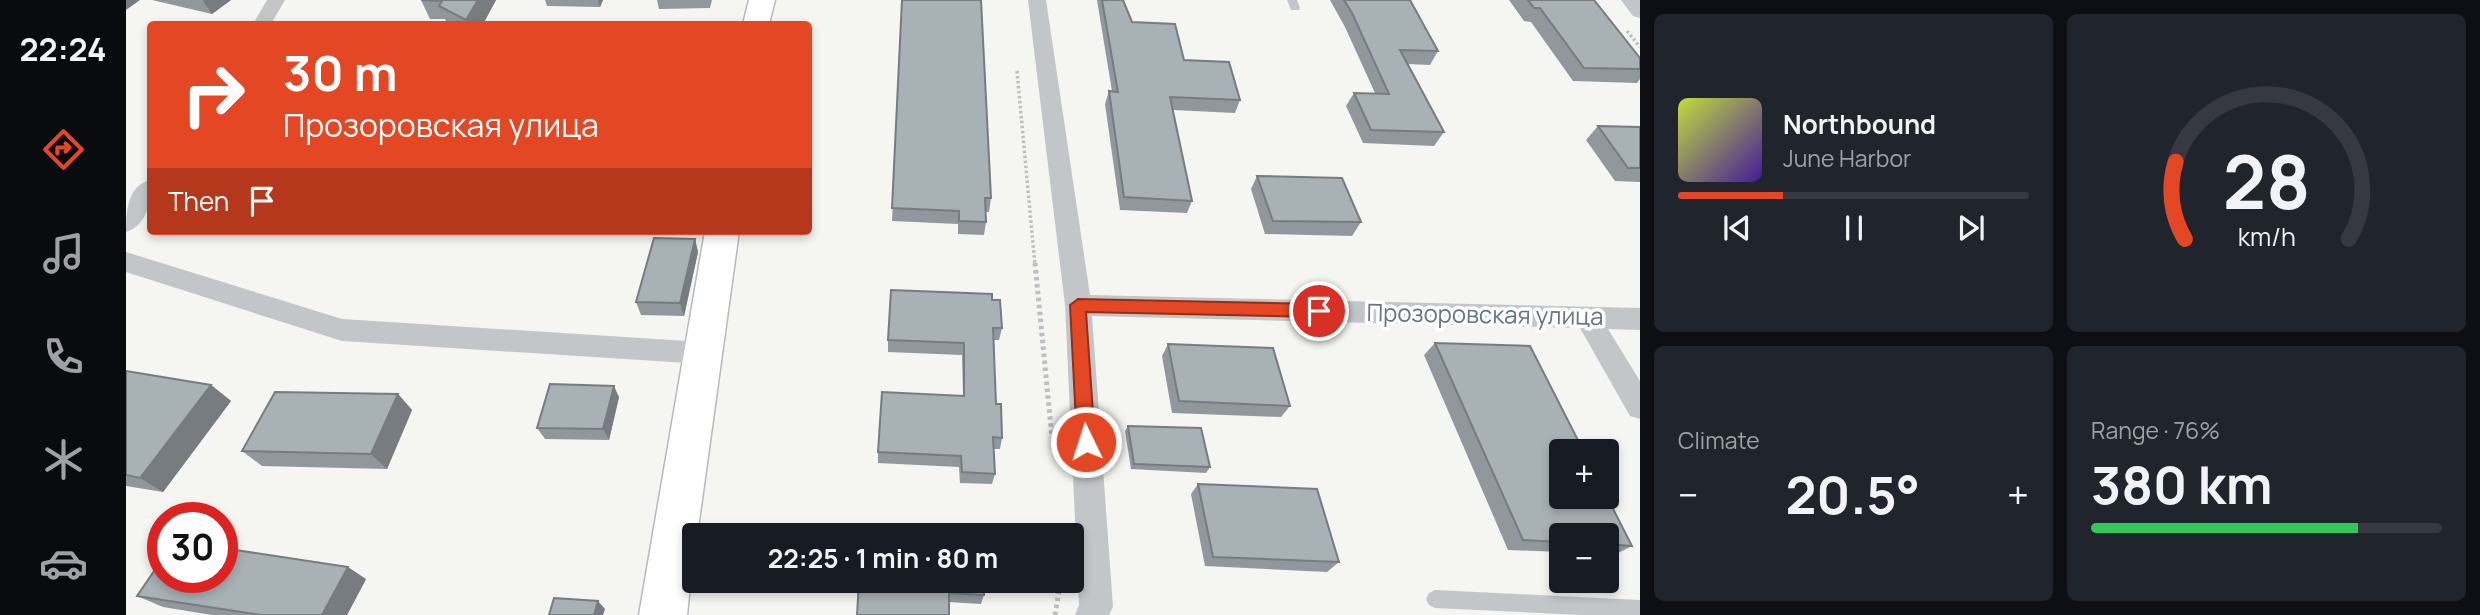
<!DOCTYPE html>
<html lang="en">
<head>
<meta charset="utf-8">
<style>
	body { margin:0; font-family:Manrope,sans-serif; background:#20242c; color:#f1f3f6; height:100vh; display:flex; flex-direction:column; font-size:26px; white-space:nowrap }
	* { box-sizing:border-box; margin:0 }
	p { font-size:23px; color:#9ea1a6 }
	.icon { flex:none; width:38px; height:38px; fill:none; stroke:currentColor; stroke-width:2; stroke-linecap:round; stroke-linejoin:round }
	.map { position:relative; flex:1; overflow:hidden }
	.sheet { display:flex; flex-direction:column; gap:14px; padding:14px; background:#0d0f14; width:840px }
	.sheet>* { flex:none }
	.guide { position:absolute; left:21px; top:21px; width:665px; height:214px; border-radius:7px; box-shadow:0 4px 10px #0003; background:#e34723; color:#fff; overflow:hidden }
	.controls { position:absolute; left:1423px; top:439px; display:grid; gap:14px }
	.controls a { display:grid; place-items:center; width:70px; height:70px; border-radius:7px; background:#171b24; box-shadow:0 4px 10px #0003; font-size:35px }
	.speed { position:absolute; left:21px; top:502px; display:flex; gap:14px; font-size:35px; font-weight:700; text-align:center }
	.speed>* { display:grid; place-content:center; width:91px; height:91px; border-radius:50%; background:#171b24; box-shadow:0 4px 10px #0003; line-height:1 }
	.speed .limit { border:10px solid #d22; background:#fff; color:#111 }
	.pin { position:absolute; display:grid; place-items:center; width:60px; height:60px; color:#fff; margin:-30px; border:4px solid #fff; border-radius:50%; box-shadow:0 2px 7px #0007 }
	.me { position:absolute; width:77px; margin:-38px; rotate:356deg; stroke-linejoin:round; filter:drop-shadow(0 0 5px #0008) }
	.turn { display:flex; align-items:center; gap:24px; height:147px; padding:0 21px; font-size:32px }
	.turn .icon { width:91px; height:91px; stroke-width:2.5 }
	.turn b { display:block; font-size:49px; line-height:60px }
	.then { display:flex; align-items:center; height:66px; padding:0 21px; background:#0003; gap:14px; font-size:26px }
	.big { font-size:52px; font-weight:700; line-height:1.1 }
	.sheet .card { flex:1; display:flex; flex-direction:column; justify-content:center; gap:10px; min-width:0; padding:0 24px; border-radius:10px; background:#20242c }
	.sheet .dial { align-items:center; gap:0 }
	.dial svg { height:182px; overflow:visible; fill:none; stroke:#363941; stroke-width:7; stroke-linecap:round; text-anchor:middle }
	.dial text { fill:#f1f3f6; stroke:none }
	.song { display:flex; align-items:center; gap:21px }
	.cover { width:84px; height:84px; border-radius:10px; background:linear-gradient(135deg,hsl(70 70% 55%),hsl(260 70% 35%)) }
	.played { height:7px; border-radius:4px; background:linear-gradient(90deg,#e34723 30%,#363941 30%) }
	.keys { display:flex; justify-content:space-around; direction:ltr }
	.heat { display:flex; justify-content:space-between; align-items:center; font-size:38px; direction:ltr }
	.charge { height:10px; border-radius:5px; background:linear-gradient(90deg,#34c759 76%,#363941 0) }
	.sheet .tiles { flex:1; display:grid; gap:14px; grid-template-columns:repeat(2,1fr) }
	.trip { position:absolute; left:556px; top:523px; width:402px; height:70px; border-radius:7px; background:#171b24; box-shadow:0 4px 10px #0003; font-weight:700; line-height:70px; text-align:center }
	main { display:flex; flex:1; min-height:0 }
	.dock { display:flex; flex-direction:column; width:126px; justify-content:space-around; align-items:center; background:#090b0e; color:#9ea1a6 }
	.dock .icon { width:49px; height:49px }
	.dock .current { color:#e34723 }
	.dock b { font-size:32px; color:#f1f3f6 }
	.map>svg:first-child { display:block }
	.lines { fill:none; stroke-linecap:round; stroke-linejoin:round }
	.secondary-casing { stroke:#b4babe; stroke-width:3 }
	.path-far1 { stroke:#bcbec0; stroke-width:3.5; stroke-dasharray:2.5 2.5; stroke-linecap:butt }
	.path { stroke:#bcbec0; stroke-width:5; stroke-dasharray:3.5 3.5; stroke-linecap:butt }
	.lane { fill:#c2c6c9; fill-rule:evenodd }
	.street { fill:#c2c6c9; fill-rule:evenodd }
	.secondary { fill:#fff; fill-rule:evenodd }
	.wall { fill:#90989d }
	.shaded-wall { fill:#767c7f }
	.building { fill:#a8b1b6; stroke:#767c7f; stroke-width:2 }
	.route { fill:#e34723; stroke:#942e17; stroke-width:2 }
	.labels { text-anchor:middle; stroke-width:7; stroke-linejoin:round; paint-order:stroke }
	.street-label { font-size:24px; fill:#647682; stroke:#fff }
</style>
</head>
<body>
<main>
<nav class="dock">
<b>22:24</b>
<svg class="icon current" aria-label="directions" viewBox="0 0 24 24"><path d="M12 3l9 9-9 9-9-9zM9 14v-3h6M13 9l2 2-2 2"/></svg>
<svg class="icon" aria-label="music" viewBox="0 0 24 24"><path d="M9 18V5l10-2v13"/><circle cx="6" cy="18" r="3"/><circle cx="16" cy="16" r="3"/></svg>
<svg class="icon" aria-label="phone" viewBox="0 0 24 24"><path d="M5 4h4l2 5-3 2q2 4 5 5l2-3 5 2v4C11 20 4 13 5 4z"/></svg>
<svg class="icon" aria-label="climate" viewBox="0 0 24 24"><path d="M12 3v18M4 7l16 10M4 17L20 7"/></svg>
<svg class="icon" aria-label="car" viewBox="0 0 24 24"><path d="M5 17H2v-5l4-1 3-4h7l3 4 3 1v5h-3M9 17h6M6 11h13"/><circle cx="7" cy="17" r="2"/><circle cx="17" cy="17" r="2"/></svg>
</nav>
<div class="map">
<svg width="1514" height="615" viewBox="0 0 1514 615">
	<rect width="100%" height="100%" fill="#f5f5f1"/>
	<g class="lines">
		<defs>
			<g id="secondary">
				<polygon points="623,0 649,0 643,24 617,24"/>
				<polygon points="579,231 613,231 571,536 569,536 561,615 513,615"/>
			</g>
		</defs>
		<use href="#secondary" class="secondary-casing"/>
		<g class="path-far1">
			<polyline points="1501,31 1514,47"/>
			<polyline points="891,71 909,265"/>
		</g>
		<g class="path">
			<polyline points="909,263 926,438"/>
			<polyline points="929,615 934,585"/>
		</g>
		<g class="lane">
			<polygon points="1161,0 1171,0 1174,8 1173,10 1165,10"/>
			<polygon points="1309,590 1514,600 1514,615 1455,615 1309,608 1303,605 1300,599 1303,593"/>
		</g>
		<g class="street">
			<polygon points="141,0 159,0 145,24 127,24"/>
			<polygon points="902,0 920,0 964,295 1514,308 1514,330 1482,329 1514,381 1514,419 1504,416 1454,328 966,316 987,607 983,615 949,615 953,605 939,305"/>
			<polygon points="1495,0 1514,0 1514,18 1507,16"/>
			<path d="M24,180C26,199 22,225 0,232C0,212 1,186 24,180Z"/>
			<polygon points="0,252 216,319 577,342 587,345 591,353 587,361 577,364 216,341 0,272"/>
		</g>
		<use href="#secondary" class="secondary"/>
	</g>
	<g class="wall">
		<polygon points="26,0 105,0 86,14"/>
		<polygon points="295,0 370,0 357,24 322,24 319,19 304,19"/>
		<polygon points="419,0 477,0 474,7 421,6"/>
		<polygon points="531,0 586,0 584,8 533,9"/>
		<polygon points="776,0 865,198 863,212 860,212 860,222 858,235 832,234 832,224 766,221"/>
		<polygon points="971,0 997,0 1006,22 1114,100 1109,113 1047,110 1066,201 1061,213 994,210 979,104 983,91 986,91"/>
		<polygon points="1204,0 1284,0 1312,51 1304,65 1282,64 1318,132 1308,146 1237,143 1220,106 1228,93 1249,93 1219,27"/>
		<polygon points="1383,0 1468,0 1514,58 1514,79 1511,83 1447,81 1405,22 1398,21"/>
		<polygon points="1472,126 1514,127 1514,182 1489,181 1460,140"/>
		<polygon points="1131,176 1235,222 1226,236 1139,234 1125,189"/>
		<polygon points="569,239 572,252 558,316 515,315 510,302"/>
		<polygon points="866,300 876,328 873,340 868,340 870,404 876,438 874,449 868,449 869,474 866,484 834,483 833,467 752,463 752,452 837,396 836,355 762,352 762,340"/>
		<polygon points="1309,343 1506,546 1488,555 1480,555 1480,536 1435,536 1435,552 1382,550 1298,355"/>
		<polygon points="1042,344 1164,406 1155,417 1046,413 1036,356"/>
		<polygon points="0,371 85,385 105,401 37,492 0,486"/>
		<polygon points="272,394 286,410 261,469 136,466 116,451"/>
		<polygon points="493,397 483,440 419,439 411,428"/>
		<polygon points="1002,426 1084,467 1080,473 1005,469 999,431"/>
		<polygon points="1072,484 1213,562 1201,572 1079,566 1065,494"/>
		<polygon points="240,579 221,615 86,615 37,607 11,596"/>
		<polygon points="733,581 858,595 855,604 823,602"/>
	</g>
	<g class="shaded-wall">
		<polygon points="0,0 14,0 0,10"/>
		<polygon points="78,0 105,0 86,14 77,1"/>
		<polygon points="352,0 370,0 357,24 342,24 340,20"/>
		<polygon points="472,0 477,0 474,7"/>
		<polygon points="569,239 572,252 558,316 554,303"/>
		<polygon points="85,385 105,401 37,492 14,478"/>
		<polygon points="488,386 493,397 483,440 477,429"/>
		<polygon points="272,394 286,410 261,469 245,454"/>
		<polygon points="222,567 240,579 221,615 196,615"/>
		<polygon points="472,601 479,609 477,615 468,615"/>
	</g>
	<g class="building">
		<polygon points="295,0 352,0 340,20 313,6 316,1"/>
		<polygon points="776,0 855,0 865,198 859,198 860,222 833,221 833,211 766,208"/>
		<polygon points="976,0 997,0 1006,22 1049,24 1058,60 1103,62 1114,100 1044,97 1066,201 998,197 983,91 992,92"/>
		<polygon points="1218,0 1284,0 1312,51 1274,50 1318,132 1245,130 1228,93 1263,94 1226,13"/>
		<polygon points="1402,0 1468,0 1514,58 1514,69 1458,68 1414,8 1408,8"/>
		<polygon points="1472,126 1514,127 1514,168 1502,168"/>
		<polygon points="1131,176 1216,178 1235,222 1147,221"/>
		<polygon points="528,238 569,239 554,303 510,302"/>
		<polygon points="765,290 866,294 866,300 874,300 876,328 867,328 870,404 875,404 876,438 867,437 869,474 836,472 835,456 752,452 756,392 838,396 838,343 762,340"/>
		<polygon points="1309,343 1404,346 1458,452 1435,452 1435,497 1480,497 1480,495 1506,546 1480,544 1480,536 1435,536 1435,542 1397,540"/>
		<polygon points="1042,344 1147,348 1164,406 1053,401"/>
		<polygon points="0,371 85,385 14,478 0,475"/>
		<polygon points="424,384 488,386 477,429 411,428"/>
		<polygon points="149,392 272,394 245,454 116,451"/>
		<polygon points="1002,426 1075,428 1084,467 1008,464"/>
		<polygon points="1072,484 1191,489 1213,562 1087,557"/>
		<polygon points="96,548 222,567 196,615 135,615 11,596 37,558 37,578 96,578"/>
		<polygon points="733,581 858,581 858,595 823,593 823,615 731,615"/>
		<polygon points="428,598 472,601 468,615 423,615"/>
	</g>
	<polygon class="route" points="952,299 1193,304 1201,311 1193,317 960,312 969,442 966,448 960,450 954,448 951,442 944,305"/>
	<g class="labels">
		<g class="street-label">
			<text transform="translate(1359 315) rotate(1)" y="8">Прозоровская улица</text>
		</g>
	</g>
</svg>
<div class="controls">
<a>+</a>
<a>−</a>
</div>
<div class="speed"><div class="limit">30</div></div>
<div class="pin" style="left:1193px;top:311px;background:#d93025"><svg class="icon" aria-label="arrive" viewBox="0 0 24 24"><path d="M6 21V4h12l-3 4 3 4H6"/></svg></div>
<svg class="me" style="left:960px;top:442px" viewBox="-20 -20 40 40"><circle r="17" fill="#e34723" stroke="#fff" stroke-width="3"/><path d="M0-11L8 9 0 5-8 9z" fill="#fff"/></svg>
<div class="trip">22:25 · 1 min · 80 m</div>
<div class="guide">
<div class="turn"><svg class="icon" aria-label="right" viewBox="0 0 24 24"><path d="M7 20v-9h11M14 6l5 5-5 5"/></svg><div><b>30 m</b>Прозоровская улица</div></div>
<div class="then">Then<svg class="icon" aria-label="arrive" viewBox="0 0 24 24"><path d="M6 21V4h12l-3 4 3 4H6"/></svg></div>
</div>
</div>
<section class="sheet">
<div class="tiles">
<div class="card">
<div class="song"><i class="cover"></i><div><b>Northbound</b><p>June Harbor</p></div></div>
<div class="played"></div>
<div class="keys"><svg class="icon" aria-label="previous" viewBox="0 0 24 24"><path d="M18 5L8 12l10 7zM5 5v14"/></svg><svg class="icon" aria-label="pause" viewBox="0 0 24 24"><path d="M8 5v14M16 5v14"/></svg><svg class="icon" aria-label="next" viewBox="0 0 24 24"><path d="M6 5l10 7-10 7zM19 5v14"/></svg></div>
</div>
<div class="card dial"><svg viewBox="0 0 100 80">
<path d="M14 69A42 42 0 1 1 86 69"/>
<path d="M14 69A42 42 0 0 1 10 35" stroke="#e34723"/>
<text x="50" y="56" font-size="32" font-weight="700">28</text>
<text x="50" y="72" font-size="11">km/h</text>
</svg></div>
<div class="card"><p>Climate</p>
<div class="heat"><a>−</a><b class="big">20.5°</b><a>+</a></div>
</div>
<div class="card"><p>Range · 76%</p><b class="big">380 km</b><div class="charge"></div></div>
</div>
</section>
</main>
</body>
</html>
